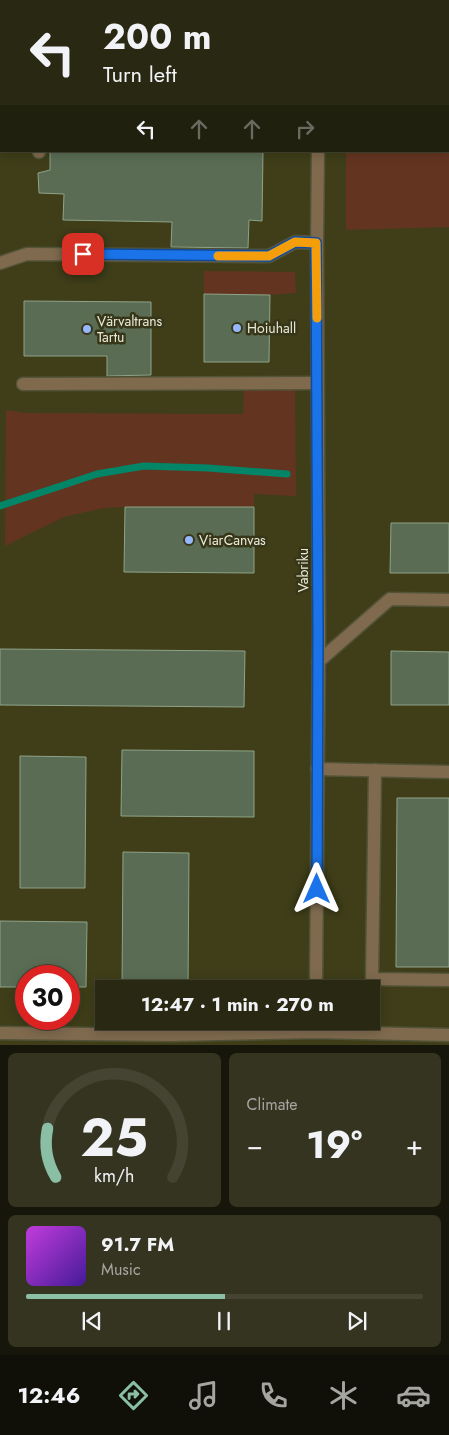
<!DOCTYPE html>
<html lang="en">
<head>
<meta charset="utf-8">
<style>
	body { margin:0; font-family:Jost,sans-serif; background:#353421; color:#f1f3f6; height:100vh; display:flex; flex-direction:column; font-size:19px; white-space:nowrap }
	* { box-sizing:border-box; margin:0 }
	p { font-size:16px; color:#a5a6a0 }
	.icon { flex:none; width:28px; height:28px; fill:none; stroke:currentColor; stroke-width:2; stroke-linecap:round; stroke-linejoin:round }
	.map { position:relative; height:1045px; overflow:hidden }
	.details { display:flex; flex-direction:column; gap:8px; padding:8px; background:#17160a; flex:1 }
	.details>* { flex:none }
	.banner { position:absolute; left:0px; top:0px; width:450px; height:152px; box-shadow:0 2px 12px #0003,0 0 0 1px #454433; background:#292813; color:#f1f3f6; overflow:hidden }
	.speed { position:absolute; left:15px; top:965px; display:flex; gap:10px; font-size:25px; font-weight:700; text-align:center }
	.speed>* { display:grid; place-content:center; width:65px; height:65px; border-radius:50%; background:#292813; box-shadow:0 2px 12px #0003,0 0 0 1px #454433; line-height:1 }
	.speed .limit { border:8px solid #d22; background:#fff; color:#111 }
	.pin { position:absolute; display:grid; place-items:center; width:42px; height:42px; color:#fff; margin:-21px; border-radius:10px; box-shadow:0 2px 8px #0006 }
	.me { position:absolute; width:55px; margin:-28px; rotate:0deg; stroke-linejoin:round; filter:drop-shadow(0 0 4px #0008) }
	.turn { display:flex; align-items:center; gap:18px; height:105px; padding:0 20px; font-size:22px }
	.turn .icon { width:65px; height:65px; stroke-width:2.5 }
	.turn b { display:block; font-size:35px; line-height:42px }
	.lanes { display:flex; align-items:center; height:48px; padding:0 20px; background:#0003; justify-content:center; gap:25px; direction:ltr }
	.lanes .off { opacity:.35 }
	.big { font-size:38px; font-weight:700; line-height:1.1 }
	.details .card { flex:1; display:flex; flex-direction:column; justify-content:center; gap:8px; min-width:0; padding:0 18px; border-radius:8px; background:#353421 }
	.details .dial { align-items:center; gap:0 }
	.dial svg { height:130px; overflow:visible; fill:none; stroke:#454433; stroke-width:7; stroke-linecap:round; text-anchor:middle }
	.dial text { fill:#f1f3f6; stroke:none }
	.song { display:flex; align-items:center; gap:15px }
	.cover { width:60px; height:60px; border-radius:8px; background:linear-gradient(135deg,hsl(290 70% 55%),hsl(260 70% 35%)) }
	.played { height:5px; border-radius:2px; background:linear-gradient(90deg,#8abfa5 50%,#454433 50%) }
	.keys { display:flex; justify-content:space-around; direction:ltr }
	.heat { display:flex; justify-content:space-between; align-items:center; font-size:28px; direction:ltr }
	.details .tiles { flex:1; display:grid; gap:8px; grid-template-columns:1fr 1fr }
	.card:last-child { grid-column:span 2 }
	.trip { position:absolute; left:95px; top:980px; width:285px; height:50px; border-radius:0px; background:#292813; box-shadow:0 2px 12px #0003,0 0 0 1px #454433; font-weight:700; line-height:50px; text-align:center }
	.tab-bar { display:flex; height:80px; justify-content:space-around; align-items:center; background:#101008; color:#a5a6a0 }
	.tab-bar .icon { width:35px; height:35px }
	.tab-bar .on { color:#8abfa5 }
	.tab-bar b { font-size:22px; color:#f1f3f6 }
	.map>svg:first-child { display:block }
	.built { fill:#3f3e19; fill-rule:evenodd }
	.green { fill:#633520 }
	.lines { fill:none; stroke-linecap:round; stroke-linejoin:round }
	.stream { stroke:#038568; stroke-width:7 }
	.building { fill:#5a6d54; stroke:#8fa388 }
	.minor-casing { stroke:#535338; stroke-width:15 }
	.minor { stroke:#7f6a4e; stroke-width:12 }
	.route-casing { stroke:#114b97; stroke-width:12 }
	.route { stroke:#1a73e8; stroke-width:9 }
	.slow { stroke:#f59e0b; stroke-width:9 }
	.poi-dot { fill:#95b7fd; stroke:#373619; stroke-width:2 }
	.labels { text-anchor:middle; stroke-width:5; stroke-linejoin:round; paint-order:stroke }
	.poi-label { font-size:14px; fill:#e9ead8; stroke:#373619; text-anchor:start }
	.street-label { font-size:14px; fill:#e9ead8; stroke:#373619 }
</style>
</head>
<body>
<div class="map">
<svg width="449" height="1045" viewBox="0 0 449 1045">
	<rect width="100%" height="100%" fill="#373619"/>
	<path class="built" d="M0,0H449V1045H0ZM1,1H449V151H1ZM26,976H69V1019H26ZM104,989H371V1021H104Z"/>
	<g class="green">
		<polygon points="449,32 449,227 346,230 346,151 449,151"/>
		<polygon points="204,271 295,272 296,293 270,295 204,294"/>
		<polygon points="295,389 296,496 254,494 254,507 125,507 104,508 64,517 5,546 6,410 25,413 243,414 244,390"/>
	</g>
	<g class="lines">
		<polyline class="stream" points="0,506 97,474 144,466 208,468 287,474"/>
	</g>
	<g class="building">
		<polygon points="50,151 263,151 262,221 249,220 248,248 171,247 172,222 63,220 64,194 39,193 38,173 50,170"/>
		<polygon points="204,294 270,295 269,362 204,362"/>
		<polygon points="24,301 151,302 151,375 107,376 107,356 24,356"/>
		<polygon points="125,507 254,507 254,573 124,572"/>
		<polygon points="391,523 449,523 449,573 390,573"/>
		<polygon points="0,649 245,651 244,707 0,705"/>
		<polygon points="391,651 449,652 449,705 391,705"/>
		<polygon points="122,750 254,751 254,817 121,816"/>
		<polygon points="20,756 86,757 85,888 20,888"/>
		<polygon points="397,798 449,798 449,967 396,967"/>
		<polygon points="123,852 189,853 188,988 122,988"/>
		<polygon points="0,921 87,922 86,987 69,987 69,976 26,976 26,987 0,987"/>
	</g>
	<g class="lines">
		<defs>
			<g id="minor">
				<polyline points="321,1 321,0"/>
				<polyline points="0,58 1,58"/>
				<polyline points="0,97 1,97"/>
				<polyline points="39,151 39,152"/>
				<polyline points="0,263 27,254 269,256 295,242 317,243"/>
				<polyline points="23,384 317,383"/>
				<polyline points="318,662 390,599 449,600"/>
				<polyline points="317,769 449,772"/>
				<polyline points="375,770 372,979 449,980"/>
				<polyline points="316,989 319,632 317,243 318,151"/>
				<polyline points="0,1033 171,1035 316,1032 449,1035"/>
			</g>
		</defs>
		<use href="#minor" class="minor-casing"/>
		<use href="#minor" class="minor"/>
	</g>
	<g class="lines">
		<defs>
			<polyline id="route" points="83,254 269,256 295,242 316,243 318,632 317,889"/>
		</defs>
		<use href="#route" class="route-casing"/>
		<use href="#route" class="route"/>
		<polyline class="slow" points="218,256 269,256 295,242 316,243 317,318"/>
	</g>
	<g class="poi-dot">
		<circle cx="237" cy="328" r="5"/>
		<circle cx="87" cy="329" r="5"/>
		<circle cx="189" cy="540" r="5"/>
	</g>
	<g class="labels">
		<g class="poi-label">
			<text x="97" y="326">Värvaltrans<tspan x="97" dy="16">Tartu</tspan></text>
			<text x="247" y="333">Hoiuhall</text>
			<text x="199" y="545">ViarCanvas</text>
		</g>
		<g class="street-label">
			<text transform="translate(303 570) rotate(-90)" y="5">Vabriku</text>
		</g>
	</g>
</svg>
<div class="speed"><div class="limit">30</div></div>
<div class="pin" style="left:83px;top:254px;background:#d93025"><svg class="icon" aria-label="arrive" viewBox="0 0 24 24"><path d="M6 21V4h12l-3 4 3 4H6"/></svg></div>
<svg class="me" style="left:317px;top:889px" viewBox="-20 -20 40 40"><path d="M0-17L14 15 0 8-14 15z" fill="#1a73e8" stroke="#fff" stroke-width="4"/></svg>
<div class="trip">12:47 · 1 min · 270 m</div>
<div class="banner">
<div class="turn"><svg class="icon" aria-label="left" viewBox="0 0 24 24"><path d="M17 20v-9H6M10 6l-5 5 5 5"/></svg><div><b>200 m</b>Turn left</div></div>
<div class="lanes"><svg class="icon" aria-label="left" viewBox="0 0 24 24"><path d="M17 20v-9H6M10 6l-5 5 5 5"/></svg><svg class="icon off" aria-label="ahead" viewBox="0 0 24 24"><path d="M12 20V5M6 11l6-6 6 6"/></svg><svg class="icon off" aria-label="ahead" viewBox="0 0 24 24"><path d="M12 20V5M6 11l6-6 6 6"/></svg><svg class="icon off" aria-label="right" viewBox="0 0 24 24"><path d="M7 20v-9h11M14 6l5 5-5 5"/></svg></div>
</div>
</div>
<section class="details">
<div class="tiles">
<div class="card dial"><svg viewBox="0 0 100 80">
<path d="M14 69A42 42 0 1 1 86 69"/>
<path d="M14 69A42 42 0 0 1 9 39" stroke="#8abfa5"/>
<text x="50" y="56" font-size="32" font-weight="700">25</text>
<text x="50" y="72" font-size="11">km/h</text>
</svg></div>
<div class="card"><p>Climate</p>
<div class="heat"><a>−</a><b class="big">19°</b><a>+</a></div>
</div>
<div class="card">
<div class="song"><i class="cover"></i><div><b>91.7 FM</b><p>Music</p></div></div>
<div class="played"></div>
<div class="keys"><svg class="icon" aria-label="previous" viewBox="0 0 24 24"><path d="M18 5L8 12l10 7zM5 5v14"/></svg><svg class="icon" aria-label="pause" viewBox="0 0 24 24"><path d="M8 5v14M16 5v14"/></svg><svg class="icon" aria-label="next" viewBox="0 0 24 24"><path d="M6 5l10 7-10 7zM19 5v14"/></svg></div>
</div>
</div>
</section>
<nav class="tab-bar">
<b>12:46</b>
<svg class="icon on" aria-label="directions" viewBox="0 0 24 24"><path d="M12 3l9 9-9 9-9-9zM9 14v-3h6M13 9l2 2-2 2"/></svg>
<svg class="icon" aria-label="music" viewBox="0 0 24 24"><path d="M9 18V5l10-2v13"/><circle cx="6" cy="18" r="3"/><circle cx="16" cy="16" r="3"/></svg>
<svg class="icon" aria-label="phone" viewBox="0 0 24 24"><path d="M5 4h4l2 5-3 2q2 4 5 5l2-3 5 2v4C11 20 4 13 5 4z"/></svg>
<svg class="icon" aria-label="climate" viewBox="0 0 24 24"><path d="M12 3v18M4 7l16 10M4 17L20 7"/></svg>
<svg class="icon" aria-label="car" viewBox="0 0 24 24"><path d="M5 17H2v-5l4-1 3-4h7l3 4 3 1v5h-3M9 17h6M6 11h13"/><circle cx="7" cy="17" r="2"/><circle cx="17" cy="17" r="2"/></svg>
</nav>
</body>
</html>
